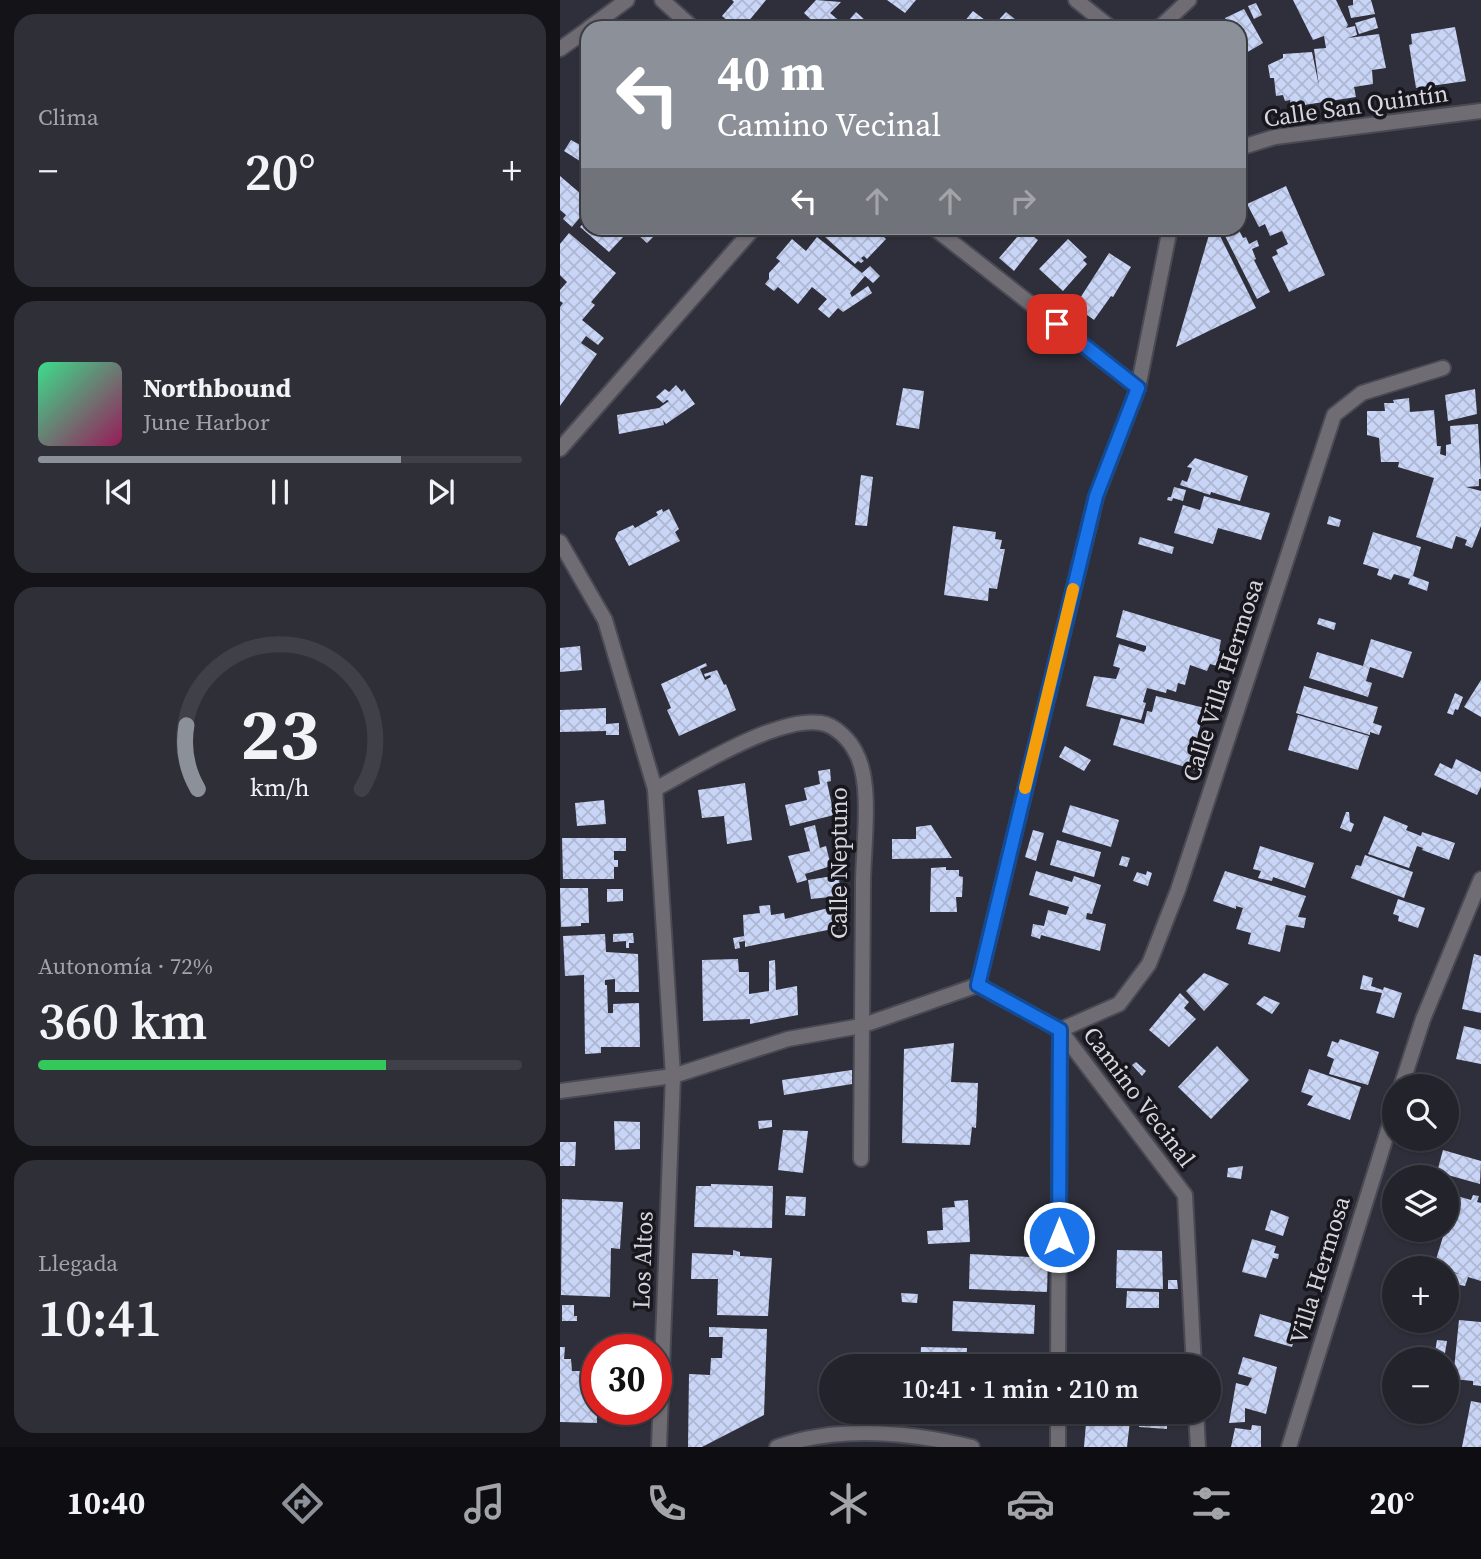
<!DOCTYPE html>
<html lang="es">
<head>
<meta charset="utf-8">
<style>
	body { margin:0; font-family:"Source Serif 4",serif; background:#2f2f38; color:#f1f3f6; height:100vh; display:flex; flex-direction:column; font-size:26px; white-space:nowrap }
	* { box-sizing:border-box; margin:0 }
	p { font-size:23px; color:#a3a4a9 }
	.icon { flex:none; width:38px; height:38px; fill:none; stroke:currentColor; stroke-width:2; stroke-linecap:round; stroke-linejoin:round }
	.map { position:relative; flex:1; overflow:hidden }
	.panel { display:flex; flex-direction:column; gap:14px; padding:14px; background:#131318; width:560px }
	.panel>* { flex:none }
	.hud { position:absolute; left:21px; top:21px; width:665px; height:214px; border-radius:21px; box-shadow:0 2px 5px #0004,0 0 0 2px #404048; background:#8c9099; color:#fff; overflow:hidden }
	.controls { position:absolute; left:822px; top:1074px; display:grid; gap:14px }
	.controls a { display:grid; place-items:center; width:77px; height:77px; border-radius:50%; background:#23232c; box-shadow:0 2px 5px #0004,0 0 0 2px #404048; font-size:35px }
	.speed { position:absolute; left:21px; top:1334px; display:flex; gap:14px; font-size:35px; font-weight:700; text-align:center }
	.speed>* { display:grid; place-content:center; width:91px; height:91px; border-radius:50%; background:#23232c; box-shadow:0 2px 5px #0004,0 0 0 2px #404048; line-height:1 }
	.speed .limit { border:10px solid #d22; background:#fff; color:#111 }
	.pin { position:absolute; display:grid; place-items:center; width:60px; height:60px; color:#fff; margin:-30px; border-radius:14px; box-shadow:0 4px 10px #0006 }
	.me { position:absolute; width:77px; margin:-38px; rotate:0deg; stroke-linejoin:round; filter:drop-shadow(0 0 5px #0008) }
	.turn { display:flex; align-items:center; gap:24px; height:147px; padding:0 21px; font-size:32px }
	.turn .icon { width:91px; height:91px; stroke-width:2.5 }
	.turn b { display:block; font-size:49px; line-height:60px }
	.lanes { display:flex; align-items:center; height:66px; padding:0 21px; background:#0003; justify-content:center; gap:35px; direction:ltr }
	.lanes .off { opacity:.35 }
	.big { font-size:52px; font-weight:600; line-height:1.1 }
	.panel .card { flex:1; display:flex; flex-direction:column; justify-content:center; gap:10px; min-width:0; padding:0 24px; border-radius:21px; background:#2f2f38 }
	.panel .dial { align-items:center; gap:0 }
	.dial svg { height:182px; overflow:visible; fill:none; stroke:#404048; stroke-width:7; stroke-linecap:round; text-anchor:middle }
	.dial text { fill:#f1f3f6; stroke:none }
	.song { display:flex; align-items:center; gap:21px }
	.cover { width:84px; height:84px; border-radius:10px; background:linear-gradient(135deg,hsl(150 70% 55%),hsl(330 70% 35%)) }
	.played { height:7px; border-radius:4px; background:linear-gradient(90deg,#8c9099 75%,#404048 75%) }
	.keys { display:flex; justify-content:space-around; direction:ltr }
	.heat { display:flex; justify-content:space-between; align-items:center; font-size:38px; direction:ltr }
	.charge { height:10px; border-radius:5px; background:linear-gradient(90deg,#34c759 72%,#404048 0) }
	.trip { position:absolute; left:259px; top:1354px; width:402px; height:70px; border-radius:35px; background:#23232c; box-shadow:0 2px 5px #0004,0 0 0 2px #404048; font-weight:600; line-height:70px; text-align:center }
	.menu { display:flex; height:112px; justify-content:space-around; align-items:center; background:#0e0e12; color:#a3a4a9 }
	.menu .icon { width:49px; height:49px }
	.menu .active { color:#8c9099 }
	.menu b { font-size:32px; color:#f1f3f6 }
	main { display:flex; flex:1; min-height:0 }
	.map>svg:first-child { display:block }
	.building { fill:url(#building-cross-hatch) }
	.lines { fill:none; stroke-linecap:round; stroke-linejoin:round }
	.minor-casing { stroke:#4a4a55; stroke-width:18 }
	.tertiary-casing { stroke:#4a4a55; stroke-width:18 }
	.minor { stroke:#6f6d73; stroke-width:14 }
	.tertiary { stroke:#6f6d73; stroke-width:14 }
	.route-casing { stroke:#114b97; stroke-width:18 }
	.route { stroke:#1a73e8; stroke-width:12 }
	.slow { stroke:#f59e0b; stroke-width:12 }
	.labels { text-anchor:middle; stroke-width:7; stroke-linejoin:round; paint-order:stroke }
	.street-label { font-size:24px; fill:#d7d6df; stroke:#18171d }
</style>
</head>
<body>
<main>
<section class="panel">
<div class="card"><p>Clima</p>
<div class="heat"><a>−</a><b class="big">20°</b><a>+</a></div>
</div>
<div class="card">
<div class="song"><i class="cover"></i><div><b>Northbound</b><p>June Harbor</p></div></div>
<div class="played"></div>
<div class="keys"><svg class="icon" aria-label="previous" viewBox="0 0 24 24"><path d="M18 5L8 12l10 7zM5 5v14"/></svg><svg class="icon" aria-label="pause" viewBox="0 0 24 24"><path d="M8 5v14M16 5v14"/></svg><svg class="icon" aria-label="next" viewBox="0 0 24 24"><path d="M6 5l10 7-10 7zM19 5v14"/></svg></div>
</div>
<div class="card dial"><svg viewBox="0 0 100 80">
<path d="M14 69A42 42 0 1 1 86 69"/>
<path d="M14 69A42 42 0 0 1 9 41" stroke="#8c9099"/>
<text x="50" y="56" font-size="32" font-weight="700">23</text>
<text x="50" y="72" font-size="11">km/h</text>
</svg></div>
<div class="card"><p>Autonomía · 72%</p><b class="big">360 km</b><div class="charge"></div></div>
<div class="card"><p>Llegada</p><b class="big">10:41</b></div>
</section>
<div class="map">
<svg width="921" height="1447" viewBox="0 0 921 1447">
	<defs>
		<pattern id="building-cross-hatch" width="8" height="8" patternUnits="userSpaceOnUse" patternTransform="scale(1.75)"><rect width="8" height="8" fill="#c9d5f6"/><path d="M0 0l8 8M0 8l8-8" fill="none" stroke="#aeb7d2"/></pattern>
	</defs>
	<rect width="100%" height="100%" fill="#2f2f3b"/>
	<g class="building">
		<polygon points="172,0 206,0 183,28 176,28 162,16 174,2"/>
		<polygon points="256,0 281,2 270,13 282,23 278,28 260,28 244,13"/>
		<polygon points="327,0 356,0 345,13"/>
		<polygon points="733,0 776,0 788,25 786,28 795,26 797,35 788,38 819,34 826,68 812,70 813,84 794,87 796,97 731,107 730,100 725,101 723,95 716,96 714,78 710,78 708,65 723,58 723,54 752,52 759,86 754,49 766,48 764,36 753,40"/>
		<polygon points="793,0 811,0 815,14 791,18 788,6 793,5"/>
		<polygon points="696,3 702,15 694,19 688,6"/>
		<polygon points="684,9 703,43 679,57 679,28 671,28 665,18"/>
		<polygon points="413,11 433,26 446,12 466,28 399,28"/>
		<polygon points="296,12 314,28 282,28"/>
		<polygon points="815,17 818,28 799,34 795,23"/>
		<polygon points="895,27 906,81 856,88 849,45 852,44 851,34"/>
		<polygon points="11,140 28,149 28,156 23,163 4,151"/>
		<polygon points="0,176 28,200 28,208 12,227 3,219 6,215 0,210"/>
		<polygon points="726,186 765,275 729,292 712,257 718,254 716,250 728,244 722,231 710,236 705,224 699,227 687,204"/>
		<polygon points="28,218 28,228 56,228 65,235 49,252 20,227"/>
		<polygon points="77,228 108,228 100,237 96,234 87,243 77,234 80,230"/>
		<polygon points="255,228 314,228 326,239 307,259 304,256 301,258 304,261 301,263 298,261 295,264"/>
		<polygon points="465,228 469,228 475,232 473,236 478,240 454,271 439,258"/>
		<polygon points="651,228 656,228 696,308 616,347"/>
		<polygon points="661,228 678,228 683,238 686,237 689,244 697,240 699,246 692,249 696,259 694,260 710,292 697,299"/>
		<polygon points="9,233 56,273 31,302 35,305 22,320 44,338 38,345 26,336 21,343 37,354 0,406 0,307 3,303 0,301 0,290 7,282 0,275 0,244"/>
		<polygon points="257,237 302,273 310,266 320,276 313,283 305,276 290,293 292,297 308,286 312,293 283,312 278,308 269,318 258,309 267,299 252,287 238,304 218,287 214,291 205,284 209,279 209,273 220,261 216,258 232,239 246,251"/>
		<polygon points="508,239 527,257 523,260 527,264 503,291 479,269"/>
		<polygon points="549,253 571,267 553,297 551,296 534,320 515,306"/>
		<polygon points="116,385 122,392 124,389 135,404 106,424 103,420 104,425 59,434 57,415 99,408 109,401 107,400 103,403 96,397 105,389 109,392"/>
		<polygon points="343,388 364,391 359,429 336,425"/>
		<polygon points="915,389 917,414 888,421 885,395"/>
		<polygon points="849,398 850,412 874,410 877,446 881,446 880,454 886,456 886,445 891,444 890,426 918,424 921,479 919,479 919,486 906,487 921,491 921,526 912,548 905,545 907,540 896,536 892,549 856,537 874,478 838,467 839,462 821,462 819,438 807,435 807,411 825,411 824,403 834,403 833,400"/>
		<polygon points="635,458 688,476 680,501 651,492 650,495 620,485 622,480 627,482 632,468 627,467"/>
		<polygon points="301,475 313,477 307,526 295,525"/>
		<polygon points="614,487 626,490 623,501 613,498 612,501 607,500 608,497 611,497"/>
		<polygon points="644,496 710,513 701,540 658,528 653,544 614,533 623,505 640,510"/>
		<polygon points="102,509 103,512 109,509 119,529 115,532 120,541 69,566 55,539 58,532 73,525 75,528 98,515 96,512"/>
		<polygon points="769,516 781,520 779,527 767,524"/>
		<polygon points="393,526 436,532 435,539 442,540 440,549 445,549 437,589 429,588 428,601 384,595"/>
		<polygon points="813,532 861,547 853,576 869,582 867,591 848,584 850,579 834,574 831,580 817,575 819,569 803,564"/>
		<polygon points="580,537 614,547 612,554 578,544"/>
		<polygon points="563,610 661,640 659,651 669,654 665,668 650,664 647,671 630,665 625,685 618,683 616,692 607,689 606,693 587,688 583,702 586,703 581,720 526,706 534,676 556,679 560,668 553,666 559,644 584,652 586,649 586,646 556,637"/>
		<polygon points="759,618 776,623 774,630 757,624"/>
		<polygon points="811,639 852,652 843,678 810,667 806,681 812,683 808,697 749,678 757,652 803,666"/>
		<polygon points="20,646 22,670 0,672 0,648"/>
		<polygon points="146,663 147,666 140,669 145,680 151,677 150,675 145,677 144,674 157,670 164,685 166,684 176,710 119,736 107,710 111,708 101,684"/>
		<polygon points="921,680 921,717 904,707"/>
		<polygon points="744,686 818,707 813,723 822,726 819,735 810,732 810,735 736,713"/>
		<polygon points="895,693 903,697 898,710 895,709 893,715 887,713"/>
		<polygon points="596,696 645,708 637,738 632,736 630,745 642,749 635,770 553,745 561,718 584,724 587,711 592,712"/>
		<polygon points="46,708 46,724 59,723 59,735 46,735 46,731 0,732 0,710"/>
		<polygon points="738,715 809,736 798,770 728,750"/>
		<polygon points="505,746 531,760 524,771 499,757"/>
		<polygon points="896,759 921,772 921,787 917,795 874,775 880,763 892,769"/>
		<polygon points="270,769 271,781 267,782 274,815 230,826 225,805 247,800 244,788 260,784 258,771"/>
		<polygon points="185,783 192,840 167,844 164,816 142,818 138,790"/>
		<polygon points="44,800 46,824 17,826 15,803"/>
		<polygon points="510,805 559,820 551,847 502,832"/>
		<polygon points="786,812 789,812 790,822 794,824 791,832 780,828"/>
		<polygon points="824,816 848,826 846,830 861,836 862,832 895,843 889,860 862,850 863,848 857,846 849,868 808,854"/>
		<polygon points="255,825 260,848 266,846 271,866 245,874 247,880 237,883 228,856 250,851 244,828"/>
		<polygon points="371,825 392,858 332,859 332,839 356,839 356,827"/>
		<polygon points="473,830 484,833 476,861 465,857"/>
		<polygon points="2,838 66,838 66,851 54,851 54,860 58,860 58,867 54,867 54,879 3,879"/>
		<polygon points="497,840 541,852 534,877 490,865"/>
		<polygon points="700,846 754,863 745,888 713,877 712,881 698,878 701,871 693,869"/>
		<polygon points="805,855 853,872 844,898 791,878 796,865 801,866"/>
		<polygon points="562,856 570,858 567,867 559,865"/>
		<polygon points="386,867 386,870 399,870 399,876 403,877 402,897 396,897 397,912 370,912 371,868"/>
		<polygon points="476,871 512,882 514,876 541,885 532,914 527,913 526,919 546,924 540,951 481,935 480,939 471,936 473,924 484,926 488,910 506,915 509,907 469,895"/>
		<polygon points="587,871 592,873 588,886 573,881 577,872 586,875"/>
		<polygon points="665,871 746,896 738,917 746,918 744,928 726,925 720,952 688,944 691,933 676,929 683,908 676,906 676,909 653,901"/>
		<polygon points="279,875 280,896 251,899 248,880"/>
		<polygon points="0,888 28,888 29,923 21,923 21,926 1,927"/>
		<polygon points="47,889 63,889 63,901 47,902"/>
		<polygon points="838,899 865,908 858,928 838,921 839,916 833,914"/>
		<polygon points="210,905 211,915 224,913 225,919 280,905 282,927 185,947 185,941 179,942 180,948 175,949 173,938 184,936 183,915 200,913 199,906"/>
		<polygon points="73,933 74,943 69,943 69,948 66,948 66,941 53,942 53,934"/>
		<polygon points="45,934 46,952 78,954 79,992 55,992 55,979 45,980 45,985 47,985 48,1013 53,1013 53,1004 79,1003 80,1047 41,1047 41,1053 25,1054 24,975 5,976 3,936"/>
		<polygon points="914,954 921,956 921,1013 902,1009"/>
		<polygon points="178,959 179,972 189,972 189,994 209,991 209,961 215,960 216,990 237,986 238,1015 190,1024 190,1019 143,1021 142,960"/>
		<polygon points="644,973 669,984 644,1011 626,991"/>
		<polygon points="803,975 813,978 811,986 823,990 824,987 842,993 834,1018 816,1013 822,993 800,989"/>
		<polygon points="620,993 629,1002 624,1008 636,1019 609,1047 589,1030"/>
		<polygon points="704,996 720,1003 712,1014 696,1004"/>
		<polygon points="904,1026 921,1030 921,1064 896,1059"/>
		<polygon points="780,1039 819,1052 808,1085 769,1074 774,1059 767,1056 772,1041 778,1043"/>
		<polygon points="394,1043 391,1082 418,1083 416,1128 412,1127 410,1145 342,1143 344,1049"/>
		<polygon points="657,1046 689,1080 651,1119 618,1087"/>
		<polygon points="576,1062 586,1071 582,1076 572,1065"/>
		<polygon points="749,1069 801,1087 790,1120 747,1105 753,1096 741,1092"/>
		<polygon points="292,1070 292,1084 224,1095 222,1080"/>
		<polygon points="212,1120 212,1127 199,1129 198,1121"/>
		<polygon points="54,1121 80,1122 80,1149 55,1150"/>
		<polygon points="223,1130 248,1131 243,1173 218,1170"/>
		<polygon points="0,1142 16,1142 15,1166 0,1166"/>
		<polygon points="883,1150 921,1161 920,1184 877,1172"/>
		<polygon points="683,1166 681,1179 667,1177 668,1168"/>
		<polygon points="151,1184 213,1186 212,1228 134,1227 136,1186 151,1186"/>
		<polygon points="887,1193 911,1200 913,1195 919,1196 917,1202 921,1203 921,1281 908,1277 905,1286 900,1285 895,1301 887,1299 887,1271 903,1275 874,1266 885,1230 887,1230"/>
		<polygon points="226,1196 246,1197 245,1216 225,1215"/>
		<polygon points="2,1199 63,1202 60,1249 51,1248 50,1297 1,1295"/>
		<polygon points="408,1200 410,1242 368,1244 367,1231 383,1230 382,1208 395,1207 394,1201"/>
		<polygon points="711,1210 729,1217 723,1236 705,1230"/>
		<polygon points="692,1239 716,1246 714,1253 719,1254 718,1259 713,1258 706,1278 682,1272"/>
		<polygon points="173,1250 180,1252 180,1256 212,1258 208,1316 157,1315 158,1279 131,1279 132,1253 173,1255"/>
		<polygon points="557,1250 602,1251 603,1289 556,1288"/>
		<polygon points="410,1254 488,1258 487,1292 409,1289"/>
		<polygon points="608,1280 617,1280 618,1289 608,1289"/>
		<polygon points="567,1291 599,1292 599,1308 566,1308"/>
		<polygon points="341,1293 358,1294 357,1303 342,1302"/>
		<polygon points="393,1301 475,1305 474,1334 392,1331"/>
		<polygon points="2,1305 14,1305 14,1316 17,1316 17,1321 2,1321"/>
		<polygon points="700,1314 734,1324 731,1334 735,1336 732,1347 694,1336"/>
		<polygon points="899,1320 921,1322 921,1386 913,1385 913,1381 893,1379"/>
		<polygon points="149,1327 207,1329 204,1415 142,1447 128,1447 129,1374 150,1375 151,1358 162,1358 163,1337 149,1337"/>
		<polygon points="877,1340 887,1341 885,1353 875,1352"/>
		<polygon points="0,1347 5,1347 4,1359 11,1359 12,1371 37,1371 37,1423 0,1422"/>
		<polygon points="361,1347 407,1348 406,1367 360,1367"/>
		<polygon points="683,1357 717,1367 706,1414 685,1408 685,1422 669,1423 676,1383 688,1386 692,1378 678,1374"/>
		<polygon points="911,1401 921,1403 921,1447 902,1447"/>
		<polygon points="527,1412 571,1412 567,1447 524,1447"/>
		<polygon points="580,1412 607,1412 607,1429 579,1427"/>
		<polygon points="692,1425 701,1426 701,1447 671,1447 675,1428 691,1430"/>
	</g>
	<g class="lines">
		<defs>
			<g id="minor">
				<polyline points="102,0 133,28"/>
				<polyline points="29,28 67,0"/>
				<polyline points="599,28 629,0"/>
				<polyline points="0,49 28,29"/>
				<polyline points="679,148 715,137 921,111"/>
				<polyline points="374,228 578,388"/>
				<polyline points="0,449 194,228"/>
				<polyline points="0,542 45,620 95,789 113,1076 99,1447"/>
				<path d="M95,789C135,768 217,716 261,723C275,725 290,740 296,753C313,784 303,847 303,884C302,975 301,1067 301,1159"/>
				<polyline points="418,985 500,1030 625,1195 634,1367"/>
				<polyline points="841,1087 863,1019 921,879"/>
				<polyline points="498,1367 500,1030 559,1004 589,964 618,890 774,415 802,393 883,368"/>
				<polyline points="636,1412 638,1447"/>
				<path d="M217,1447C278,1425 350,1432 412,1447"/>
				<polyline points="498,1447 498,1412"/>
				<polyline points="729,1447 835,1108"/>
			</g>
			<g id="tertiary">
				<polyline points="516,0 551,28"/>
				<polyline points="0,1091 113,1076 228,1039 301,1026 418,985 536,497 578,388 610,228"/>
			</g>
		</defs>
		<use href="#minor" class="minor-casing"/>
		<use href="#tertiary" class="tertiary-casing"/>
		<use href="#minor" class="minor"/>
		<use href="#tertiary" class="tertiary"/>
	</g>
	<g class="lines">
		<defs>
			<polyline id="route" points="497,324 578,388 536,496 418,985 500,1030 499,1237"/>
		</defs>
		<use href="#route" class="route-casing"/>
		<use href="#route" class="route"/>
		<polyline class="slow" points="465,788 513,589"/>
	</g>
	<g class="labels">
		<g class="street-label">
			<text transform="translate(796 106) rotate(-8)" y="8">Calle San Quintín</text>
			<text transform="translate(663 680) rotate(-72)" y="8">Calle Villa Hermosa</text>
			<text transform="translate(279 863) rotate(-90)" y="8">Calle Neptuno</text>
			<text transform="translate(579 1097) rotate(53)" y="8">Camino Vecinal</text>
			<text transform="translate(83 1260) rotate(-88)" y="8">Los Altos</text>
			<text transform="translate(760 1270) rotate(-73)" y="8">Villa Hermosa</text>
		</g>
	</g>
</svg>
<div class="controls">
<a><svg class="icon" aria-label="search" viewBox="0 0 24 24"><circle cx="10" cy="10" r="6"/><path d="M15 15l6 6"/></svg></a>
<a><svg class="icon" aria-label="layers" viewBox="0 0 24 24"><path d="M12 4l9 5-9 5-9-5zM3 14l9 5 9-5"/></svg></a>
<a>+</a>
<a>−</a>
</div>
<div class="speed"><div class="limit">30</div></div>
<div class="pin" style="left:497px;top:324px;background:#d93025"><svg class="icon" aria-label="arrive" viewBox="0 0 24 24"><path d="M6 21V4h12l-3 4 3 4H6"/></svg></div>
<svg class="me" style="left:499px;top:1237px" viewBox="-20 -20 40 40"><circle r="17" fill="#1a73e8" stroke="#fff" stroke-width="3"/><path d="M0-11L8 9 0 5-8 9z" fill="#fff"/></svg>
<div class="trip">10:41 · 1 min · 210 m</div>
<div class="hud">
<div class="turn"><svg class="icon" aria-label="left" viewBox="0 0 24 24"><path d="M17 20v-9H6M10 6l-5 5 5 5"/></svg><div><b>40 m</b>Camino Vecinal</div></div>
<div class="lanes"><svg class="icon" aria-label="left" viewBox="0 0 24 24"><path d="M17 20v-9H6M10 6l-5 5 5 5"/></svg><svg class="icon off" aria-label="ahead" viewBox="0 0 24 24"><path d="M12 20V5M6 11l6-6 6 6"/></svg><svg class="icon off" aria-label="ahead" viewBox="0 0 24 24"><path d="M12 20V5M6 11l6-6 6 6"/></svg><svg class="icon off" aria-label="right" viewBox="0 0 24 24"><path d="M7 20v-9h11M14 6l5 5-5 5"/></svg></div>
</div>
</div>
</main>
<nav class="menu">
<b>10:40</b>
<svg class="icon active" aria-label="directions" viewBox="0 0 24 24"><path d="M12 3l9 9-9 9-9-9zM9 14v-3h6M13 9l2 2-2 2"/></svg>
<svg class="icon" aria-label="music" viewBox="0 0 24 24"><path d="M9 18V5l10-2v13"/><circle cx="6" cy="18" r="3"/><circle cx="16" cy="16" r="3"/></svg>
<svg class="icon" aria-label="phone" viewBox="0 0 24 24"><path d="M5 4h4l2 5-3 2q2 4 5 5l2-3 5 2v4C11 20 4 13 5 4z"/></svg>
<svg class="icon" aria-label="climate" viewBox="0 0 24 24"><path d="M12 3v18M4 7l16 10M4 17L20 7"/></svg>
<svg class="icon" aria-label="car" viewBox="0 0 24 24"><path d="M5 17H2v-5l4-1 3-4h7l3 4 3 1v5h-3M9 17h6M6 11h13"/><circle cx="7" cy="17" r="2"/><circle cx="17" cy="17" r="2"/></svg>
<svg class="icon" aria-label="filters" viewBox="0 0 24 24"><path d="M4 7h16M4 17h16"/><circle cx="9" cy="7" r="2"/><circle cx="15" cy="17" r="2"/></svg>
<b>20°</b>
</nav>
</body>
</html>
